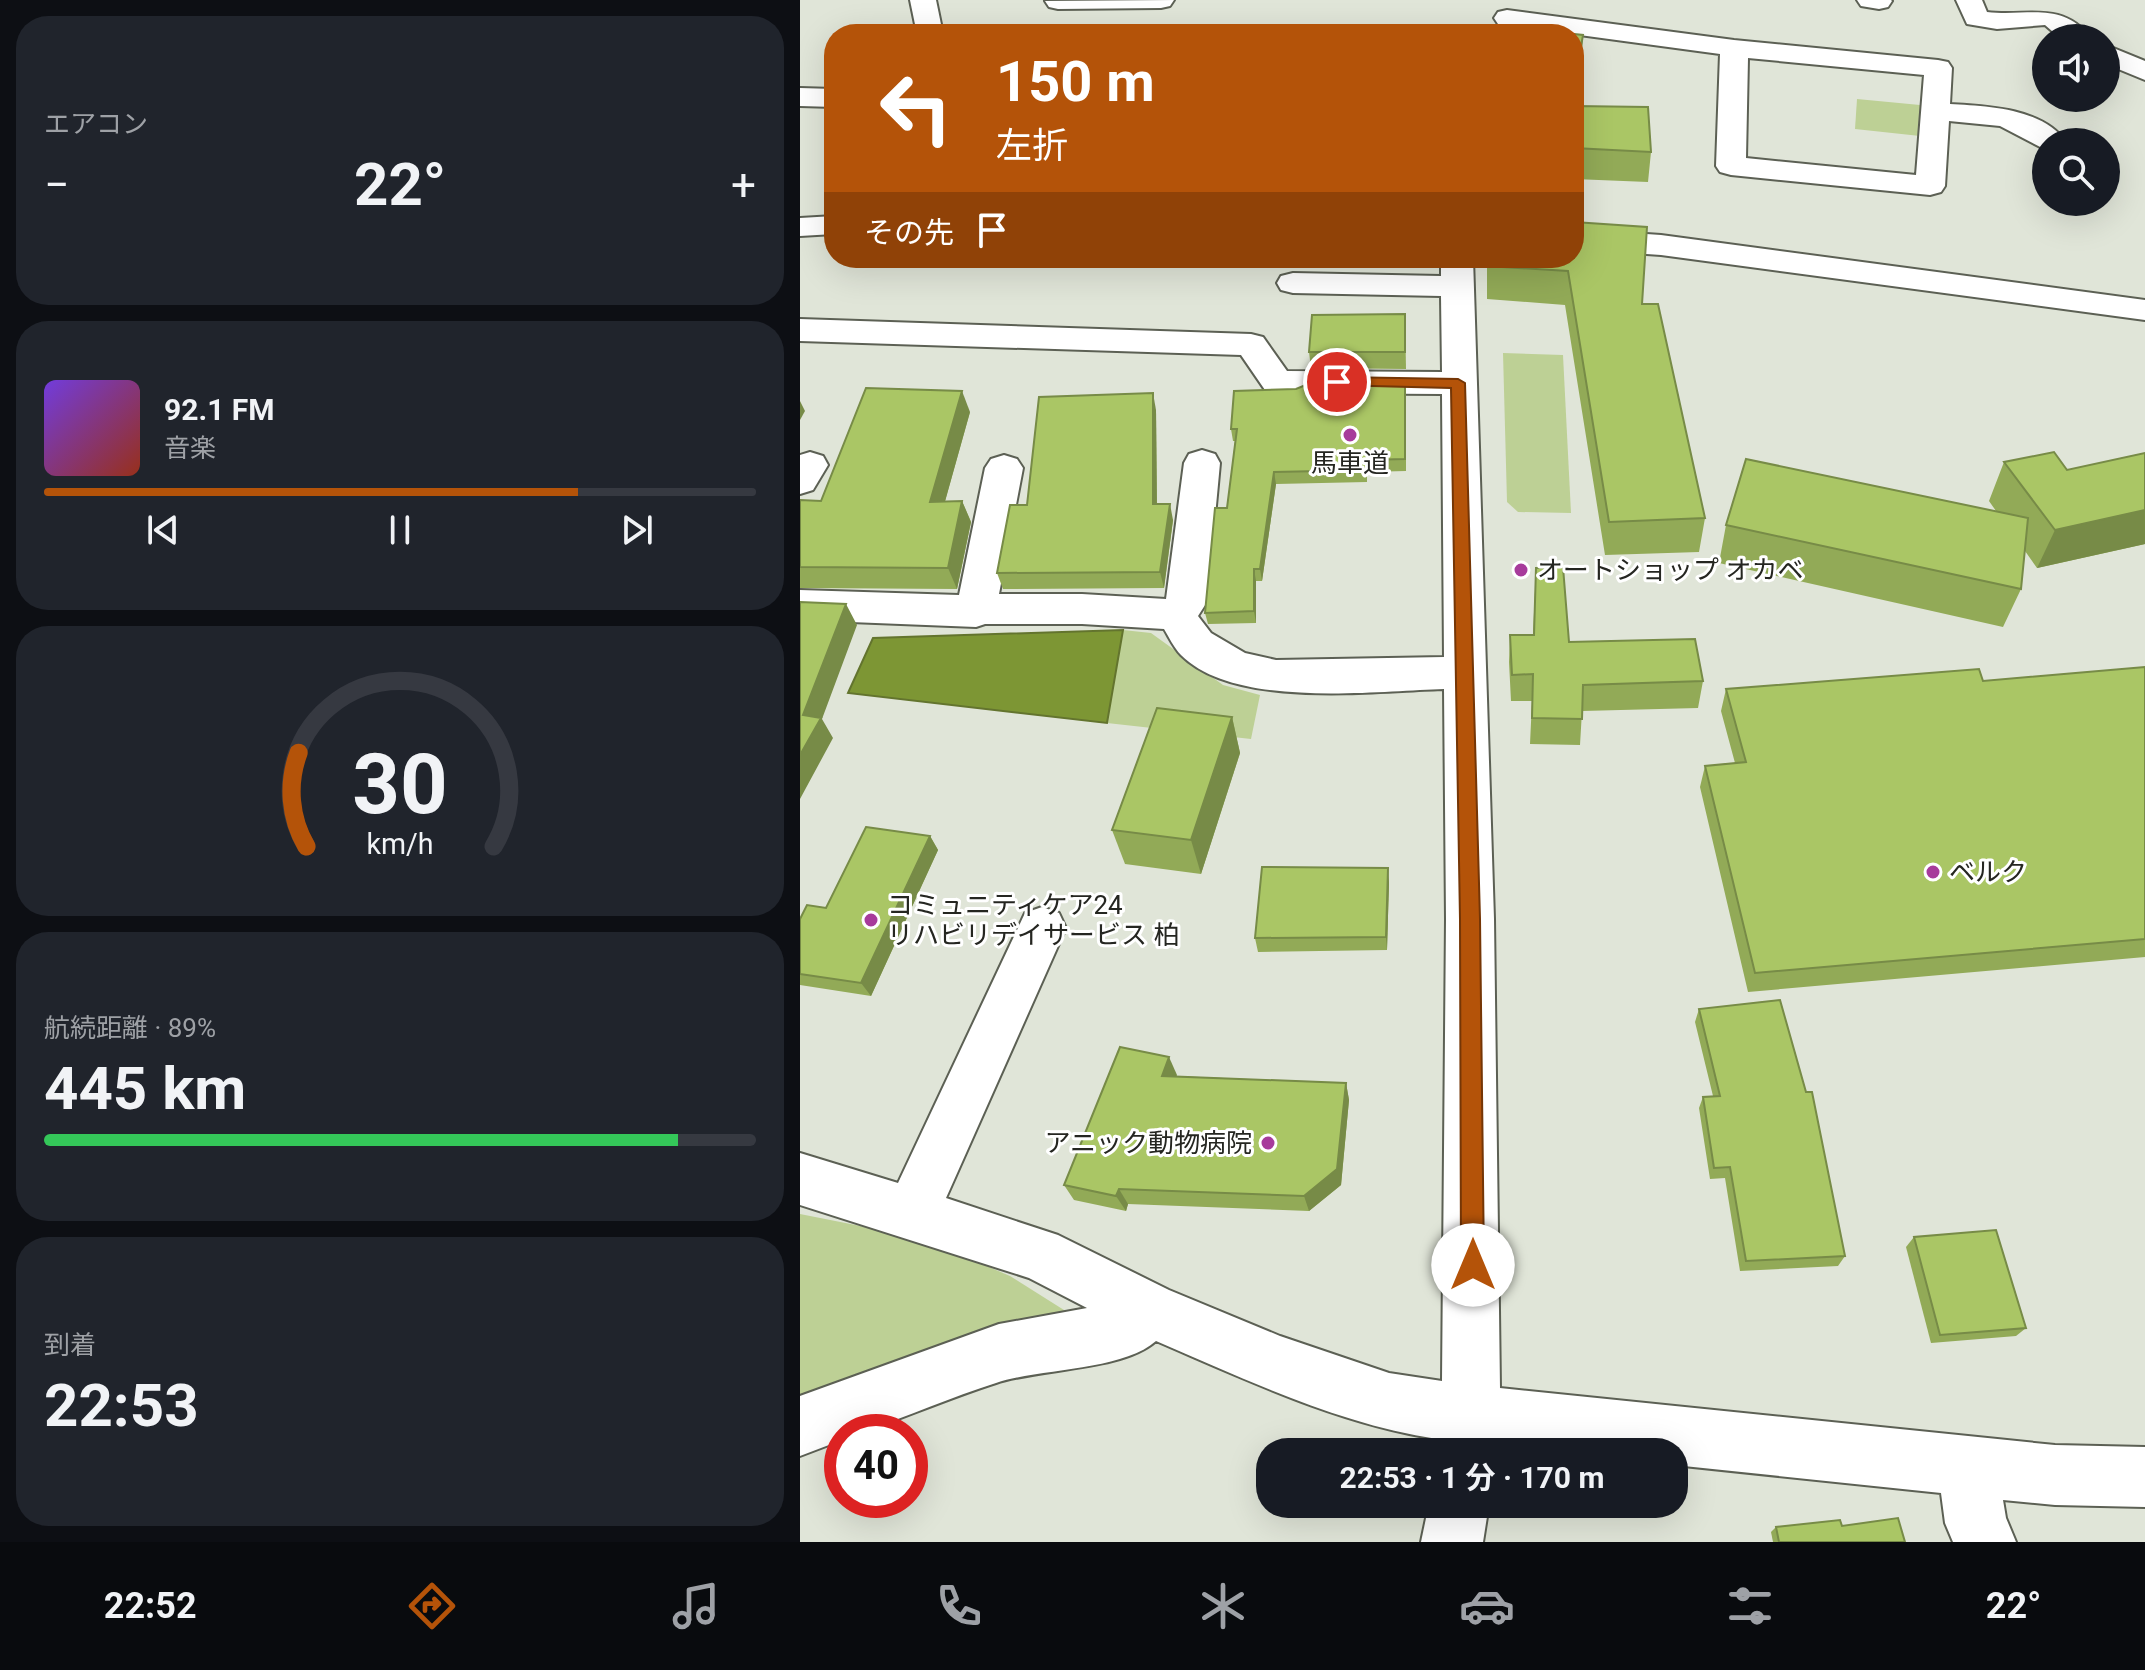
<!DOCTYPE html>
<html lang="ja">
<head>
<meta charset="utf-8">
<style>
	body { margin:0; font-family:Roboto,"Noto Sans JP",sans-serif; background:#20242c; color:#f1f3f6; height:100vh; display:flex; flex-direction:column; font-size:30px; white-space:nowrap }
	* { box-sizing:border-box; margin:0 }
	p { font-size:26px; color:#9ea1a6 }
	.icon { flex:none; width:44px; height:44px; fill:none; stroke:currentColor; stroke-width:2; stroke-linecap:round; stroke-linejoin:round }
	.map { position:relative; flex:1; overflow:hidden }
	.sheet { display:flex; flex-direction:column; gap:16px; padding:16px; background:#0d0f14; width:800px }
	.sheet>* { flex:none }
	.banner { position:absolute; left:24px; top:24px; width:760px; height:244px; border-radius:32px; box-shadow:0 8px 32px #0002; background:#b45309; color:#fff; overflow:hidden }
	.tools { position:absolute; left:1232px; top:24px; display:grid; gap:16px }
	.tools a { display:grid; place-items:center; width:88px; height:88px; border-radius:50%; background:#171b24; box-shadow:0 8px 32px #0002; font-size:40px }
	.speed { position:absolute; left:24px; top:1414px; display:flex; gap:16px; font-size:40px; font-weight:700; text-align:center }
	.speed>* { display:grid; place-content:center; width:104px; height:104px; border-radius:50%; background:#171b24; box-shadow:0 8px 32px #0002; line-height:1 }
	.speed .limit { border:12px solid #d22; background:#fff; color:#111 }
	.pin { position:absolute; display:grid; place-items:center; width:68px; height:68px; color:#fff; margin:-34px; border:4px solid #fff; border-radius:50%; box-shadow:0 2px 8px #0007 }
	.me { position:absolute; width:88px; margin:-44px; rotate:0deg; stroke-linejoin:round; filter:drop-shadow(0 0 6px #0008) }
	.turn { display:flex; align-items:center; gap:28px; height:168px; padding:0 40px; font-size:36px }
	.turn .icon { width:104px; height:104px; stroke-width:2.5 }
	.turn b { display:block; font-size:56px; line-height:68px }
	.then { display:flex; align-items:center; height:76px; padding:0 40px; background:#0003; gap:16px; font-size:30px }
	.big { font-size:60px; font-weight:700; line-height:1.1 }
	.sheet .card { flex:1; display:flex; flex-direction:column; justify-content:center; gap:12px; min-width:0; padding:0 28px; border-radius:32px; background:#20242c }
	.sheet .dial { align-items:center; gap:0 }
	.dial svg { height:208px; overflow:visible; fill:none; stroke:#363941; stroke-width:7; stroke-linecap:round; text-anchor:middle }
	.dial text { fill:#f1f3f6; stroke:none }
	.song { display:flex; align-items:center; gap:24px }
	.cover { width:96px; height:96px; border-radius:12px; background:linear-gradient(135deg,hsl(260 70% 55%),hsl(10 70% 35%)) }
	.played { height:8px; border-radius:4px; background:linear-gradient(90deg,#b45309 75%,#363941 75%) }
	.keys { display:flex; justify-content:space-around; direction:ltr }
	.heat { display:flex; justify-content:space-between; align-items:center; font-size:44px; direction:ltr }
	.charge { height:12px; border-radius:6px; background:linear-gradient(90deg,#34c759 89%,#363941 0) }
	.trip { position:absolute; left:456px; top:1438px; width:432px; height:80px; border-radius:32px; background:#171b24; box-shadow:0 8px 32px #0002; font-weight:700; line-height:80px; text-align:center }
	.tabs { display:flex; height:128px; justify-content:space-around; align-items:center; background:#090b0e; color:#9ea1a6 }
	.tabs .icon { width:56px; height:56px }
	.tabs .selected { color:#b45309 }
	.tabs b { font-size:36px; color:#f1f3f6 }
	main { display:flex; flex:1; min-height:0 }
	.map>svg:first-child { display:block }
	.green { fill:#bdd095 }
	.water { fill:#7d9634; stroke:#63742e; stroke-width:2 }
	.lines { fill:none; stroke-linecap:round; stroke-linejoin:round }
	.minor-casing { stroke:#5c6054; stroke-width:4 }
	.minor { fill:#fff; fill-rule:evenodd }
	.wall { fill:#92aa57 }
	.shaded-wall { fill:#778b47 }
	.building { fill:#aac665; stroke:#778b47; stroke-width:2 }
	.route { fill:#b45309; stroke:#753606; stroke-width:2 }
	.poi-dot { fill:#a73b9b; stroke:#fff; stroke-width:3 }
	.labels { text-anchor:middle; stroke-width:6; stroke-linejoin:round; paint-order:stroke }
	.poi-label { font-size:26px; fill:#252621; stroke:#fff; text-anchor:start }
</style>
</head>
<body>
<main>
<section class="sheet">
<div class="card"><p>エアコン</p>
<div class="heat"><a>−</a><b class="big">22°</b><a>+</a></div>
</div>
<div class="card">
<div class="song"><i class="cover"></i><div><b>92.1 FM</b><p>音楽</p></div></div>
<div class="played"></div>
<div class="keys"><svg class="icon" aria-label="previous" viewBox="0 0 24 24"><path d="M18 5L8 12l10 7zM5 5v14"/></svg><svg class="icon" aria-label="pause" viewBox="0 0 24 24"><path d="M8 5v14M16 5v14"/></svg><svg class="icon" aria-label="next" viewBox="0 0 24 24"><path d="M6 5l10 7-10 7zM19 5v14"/></svg></div>
</div>
<div class="card dial"><svg viewBox="0 0 100 80">
<path d="M14 69A42 42 0 1 1 86 69"/>
<path d="M14 69A42 42 0 0 1 11 33" stroke="#b45309"/>
<text x="50" y="56" font-size="32" font-weight="700">30</text>
<text x="50" y="72" font-size="11">km/h</text>
</svg></div>
<div class="card"><p>航続距離 · 89%</p><b class="big">445 km</b><div class="charge"></div></div>
<div class="card"><p>到着</p><b class="big">22:53</b></div>
</section>
<div class="map">
<svg width="1345" height="1542" viewBox="0 0 1345 1542">
	<rect width="100%" height="100%" fill="#e0e5d8"/>
	<g class="green">
		<polygon points="1057,99 1120,105 1120,136 1055,129"/>
		<polygon points="703,353 763,355 771,513 718,512 707,502"/>
		<polygon points="323,630 351,633 423,685 460,695 451,739 307,723"/>
		<polygon points="0,1214 121,1238 210,1276 283,1322 0,1396"/>
	</g>
	<polygon class="water" points="323,630 307,723 48,693 73,638"/>
	<g class="lines">
		<defs>
			<g id="minor">
				<polygon points="110,0 136,0 143,34 117,34"/>
				<polygon points="374,0 370,6 361,8 258,9 249,7 245,1"/>
				<polygon points="1057,0 1091,0 1092,1 1088,7 1079,9 1061,6"/>
				<path d="M1156,0H1182L1187,12C1228,17 1261,0 1291,38H1260L1245,25L1197,29L1167,24Z"/>
				<path d="M707,10L934,40L1138,60L1148,62L1152,68L1150,104C1186,106 1243,108 1266,142H1246V150L1200,126L1149,121L1145,186L1141,192L1130,195L931,175L920,172L916,166L920,54L698,24L694,18L698,12ZM948,58L1124,75L1116,175L946,158Z"/>
				<polygon points="519,26 599,26 609,28 612,34 506,34 509,28"/>
				<polygon points="1306,45 1345,61 1345,80 1306,64"/>
				<polygon points="0,88 34,89 34,107 0,106"/>
				<polygon points="34,216 34,234 0,236 0,218"/>
				<polygon points="774,229 861,235 1345,300 1345,320 861,255 774,249"/>
				<path d="M641,258H673L694,919L700,1388L1255,1445L1345,1447V1507L1255,1505L1203,1500L1206,1518L1216,1542H1153L1145,1523L1141,1493L874,1465V1452H751L696,1446V1452H636L637,1439C539,1424 447,1380 356,1341C322,1371 241,1368 196,1383C152,1397 108,1416 63,1432H42V1440L0,1456V1396L199,1324L287,1308L229,1278L0,1205V1153L98,1183L225,913L242,907L259,913L266,928L146,1198L258,1235L369,1290L480,1336L589,1373L642,1381L646,919L644,689C573,691 435,709 381,655C374,648 369,637 364,629L282,624H185L176,627L0,620V590L159,595L185,468L191,459L204,455L217,459L223,468L199,594H282L366,599L384,463L389,454L402,450L415,454L420,463L407,602L398,616L411,633L445,653L476,660L644,657L642,394L477,393L465,390L441,355L0,341V319L451,334L463,337L487,371L642,372L641,296L493,293L481,290L477,283L481,276L493,273L641,276Z"/>
				<polygon points="10,452 23,456 28,465 13,490 0,494 0,455"/>
				<polygon points="629,1504 689,1504 683,1542 621,1542"/>
			</g>
		</defs>
		<use href="#minor" class="minor-casing"/>
		<use href="#minor" class="minor"/>
	</g>
	<g class="wall">
		<polygon points="774,34 781,64 774,106 851,152 848,182 774,179"/>
		<polygon points="774,258 842,304 905,518 899,552 805,555 765,305 687,299 687,266"/>
		<polygon points="605,314 606,369 511,368 509,352"/>
		<polygon points="606,397 606,471 567,472 567,482 476,484 462,581 456,581 456,623 408,624 405,613 427,508 435,441 433,441 431,429"/>
		<polygon points="356,410 357,504 373,520 364,588 203,589 197,573 227,505"/>
		<polygon points="170,412 145,501 162,501 171,522 157,589 0,588 0,500 21,501"/>
		<polygon points="1345,453 1345,544 1237,568 1225,551 1221,589 1203,627 919,563 926,525 1196,511 1189,501 1204,462 1267,470"/>
		<polygon points="736,568 769,642 903,681 898,708 782,711 780,745 730,744 732,701 711,701 709,662 710,635 733,635"/>
		<polygon points="1345,667 1345,957 948,992 900,787 905,766 935,763 921,711 926,689 1183,681"/>
		<polygon points="432,717 440,753 401,874 325,864 312,830"/>
		<polygon points="130,836 138,850 71,996 0,985 0,919 26,908"/>
		<polygon points="589,882 587,950 458,952 455,938"/>
		<polygon points="899,1009 1045,1256 1038,1266 940,1271 925,1178 910,1179 899,1108 903,1097 913,1096 895,1022"/>
		<polygon points="377,1075 376,1076 546,1083 549,1100 541,1185 509,1211 328,1204 326,1211 274,1200 264,1185"/>
		<polygon points="1114,1237 1226,1328 1216,1336 1131,1343 1106,1247"/>
		<polygon points="1042,1526 1105,1542 973,1542 971,1532 976,1527"/>
	</g>
	<g class="shaded-wall">
		<polygon points="783,35 781,64 774,107 774,88"/>
		<polygon points="162,391 170,412 139,523 130,502"/>
		<polygon points="353,393 356,410 357,520 353,504"/>
		<polygon points="0,401 5,411 0,420"/>
		<polygon points="474,472 476,484 462,581 460,569"/>
		<polygon points="162,501 171,522 157,589 148,568"/>
		<polygon points="370,504 373,520 364,588 360,572"/>
		<polygon points="1345,510 1345,544 1237,568 1255,530"/>
		<polygon points="454,569 456,581 456,623 454,611"/>
		<polygon points="46,604 57,625 22,719 33,738 0,799 0,755 3,715"/>
		<polygon points="432,717 440,753 401,874 391,840"/>
		<polygon points="130,836 138,850 71,996 61,983"/>
		<polygon points="588,868 589,882 587,950 586,937"/>
		<polygon points="369,1057 377,1075 370,1093 362,1076"/>
		<polygon points="546,1083 549,1100 541,1185 509,1211 504,1196"/>
		<polygon points="319,1189 328,1204 326,1211 316,1196"/>
	</g>
	<g class="building">
		<polygon points="556,27 589,27 593,34 555,34"/>
		<polygon points="716,31 772,34 714,34"/>
		<polygon points="774,34 783,35 774,88"/>
		<polygon points="774,106 848,107 851,152 774,148"/>
		<polygon points="774,222 847,227 842,304 858,304 905,518 809,522 768,271 687,266 689,258 774,258"/>
		<polygon points="605,314 605,352 509,352 512,315"/>
		<polygon points="508,384 605,385 605,459 566,460 566,470 474,472 460,569 454,569 454,611 405,613 415,508 427,508 437,429 431,429 434,391 496,389"/>
		<polygon points="66,388 162,391 130,502 162,501 148,568 0,567 0,500 21,501"/>
		<polygon points="353,393 353,504 370,504 360,572 197,573 210,505 227,505 239,397"/>
		<polygon points="1254,452 1267,470 1345,453 1345,510 1255,530 1204,462"/>
		<polygon points="946,459 1228,518 1221,589 926,525"/>
		<polygon points="763,567 769,642 895,639 903,681 783,685 782,719 732,718 733,674 712,675 710,635 734,635 736,568"/>
		<polygon points="0,602 46,604 3,715 21,718 0,755"/>
		<polygon points="1345,667 1345,939 955,973 905,766 946,762 926,689 1179,669 1183,681"/>
		<polygon points="357,708 432,717 391,840 312,830"/>
		<polygon points="66,827 130,836 61,983 0,974 0,919 7,905 26,908"/>
		<polygon points="462,867 588,868 586,937 455,938"/>
		<polygon points="980,1000 1006,1092 1012,1092 1045,1256 946,1261 930,1167 914,1168 903,1097 920,1096 899,1009"/>
		<polygon points="320,1047 369,1057 362,1076 546,1083 537,1169 504,1196 319,1189 316,1196 264,1185"/>
		<polygon points="1196,1230 1226,1328 1140,1335 1114,1237"/>
		<polygon points="1098,1518 1105,1542 979,1542 976,1527 1040,1520 1042,1526"/>
	</g>
	<polygon class="route" points="537,377 658,379 665,383 680,919 684,1265 681,1273 673,1277 664,1273 661,1265 660,919 651,388 532,385 530,382"/>
	<g class="poi-dot">
		<circle cx="550" cy="435" r="8"/>
		<circle cx="721" cy="570" r="8"/>
		<circle cx="1133" cy="872" r="8"/>
		<circle cx="71" cy="920" r="8"/>
		<circle cx="468" cy="1143" r="8"/>
	</g>
	<g class="labels">
		<g class="poi-label">
			<text x="550" y="472" text-anchor="middle">馬車道</text>
			<text x="737" y="579">オートショップ オカベ</text>
			<text x="1149" y="881">ベルク</text>
			<text x="87" y="914">コミュニティケア24<tspan x="87" dy="30">リハビリデイサービス 柏</tspan></text>
			<text x="452" y="1152" text-anchor="end">アニック動物病院</text>
		</g>
	</g>
</svg>
<div class="tools">
<a><svg class="icon" aria-label="sound" viewBox="0 0 24 24"><path d="M4 9h4l5-4v14l-5-4H4zM17 9q2 3 0 6"/></svg></a>
<a><svg class="icon" aria-label="search" viewBox="0 0 24 24"><circle cx="10" cy="10" r="6"/><path d="M15 15l6 6"/></svg></a>
</div>
<div class="speed"><div class="limit">40</div></div>
<div class="pin" style="left:537px;top:382px;background:#d93025"><svg class="icon" aria-label="arrive" viewBox="0 0 24 24"><path d="M6 21V4h12l-3 4 3 4H6"/></svg></div>
<svg class="me" style="left:673px;top:1265px" viewBox="-20 -20 40 40"><circle r="19" fill="#fff"/><path d="M0-13L10 11 0 6-10 11z" fill="#b45309"/></svg>
<div class="trip">22:53 · 1 分 · 170 m</div>
<div class="banner">
<div class="turn"><svg class="icon" aria-label="left" viewBox="0 0 24 24"><path d="M17 20v-9H6M10 6l-5 5 5 5"/></svg><div><b>150 m</b>左折</div></div>
<div class="then">その先<svg class="icon" aria-label="arrive" viewBox="0 0 24 24"><path d="M6 21V4h12l-3 4 3 4H6"/></svg></div>
</div>
</div>
</main>
<nav class="tabs">
<b>22:52</b>
<svg class="icon selected" aria-label="directions" viewBox="0 0 24 24"><path d="M12 3l9 9-9 9-9-9zM9 14v-3h6M13 9l2 2-2 2"/></svg>
<svg class="icon" aria-label="music" viewBox="0 0 24 24"><path d="M9 18V5l10-2v13"/><circle cx="6" cy="18" r="3"/><circle cx="16" cy="16" r="3"/></svg>
<svg class="icon" aria-label="phone" viewBox="0 0 24 24"><path d="M5 4h4l2 5-3 2q2 4 5 5l2-3 5 2v4C11 20 4 13 5 4z"/></svg>
<svg class="icon" aria-label="climate" viewBox="0 0 24 24"><path d="M12 3v18M4 7l16 10M4 17L20 7"/></svg>
<svg class="icon" aria-label="car" viewBox="0 0 24 24"><path d="M5 17H2v-5l4-1 3-4h7l3 4 3 1v5h-3M9 17h6M6 11h13"/><circle cx="7" cy="17" r="2"/><circle cx="17" cy="17" r="2"/></svg>
<svg class="icon" aria-label="filters" viewBox="0 0 24 24"><path d="M4 7h16M4 17h16"/><circle cx="9" cy="7" r="2"/><circle cx="15" cy="17" r="2"/></svg>
<b>22°</b>
</nav>
</body>
</html>
